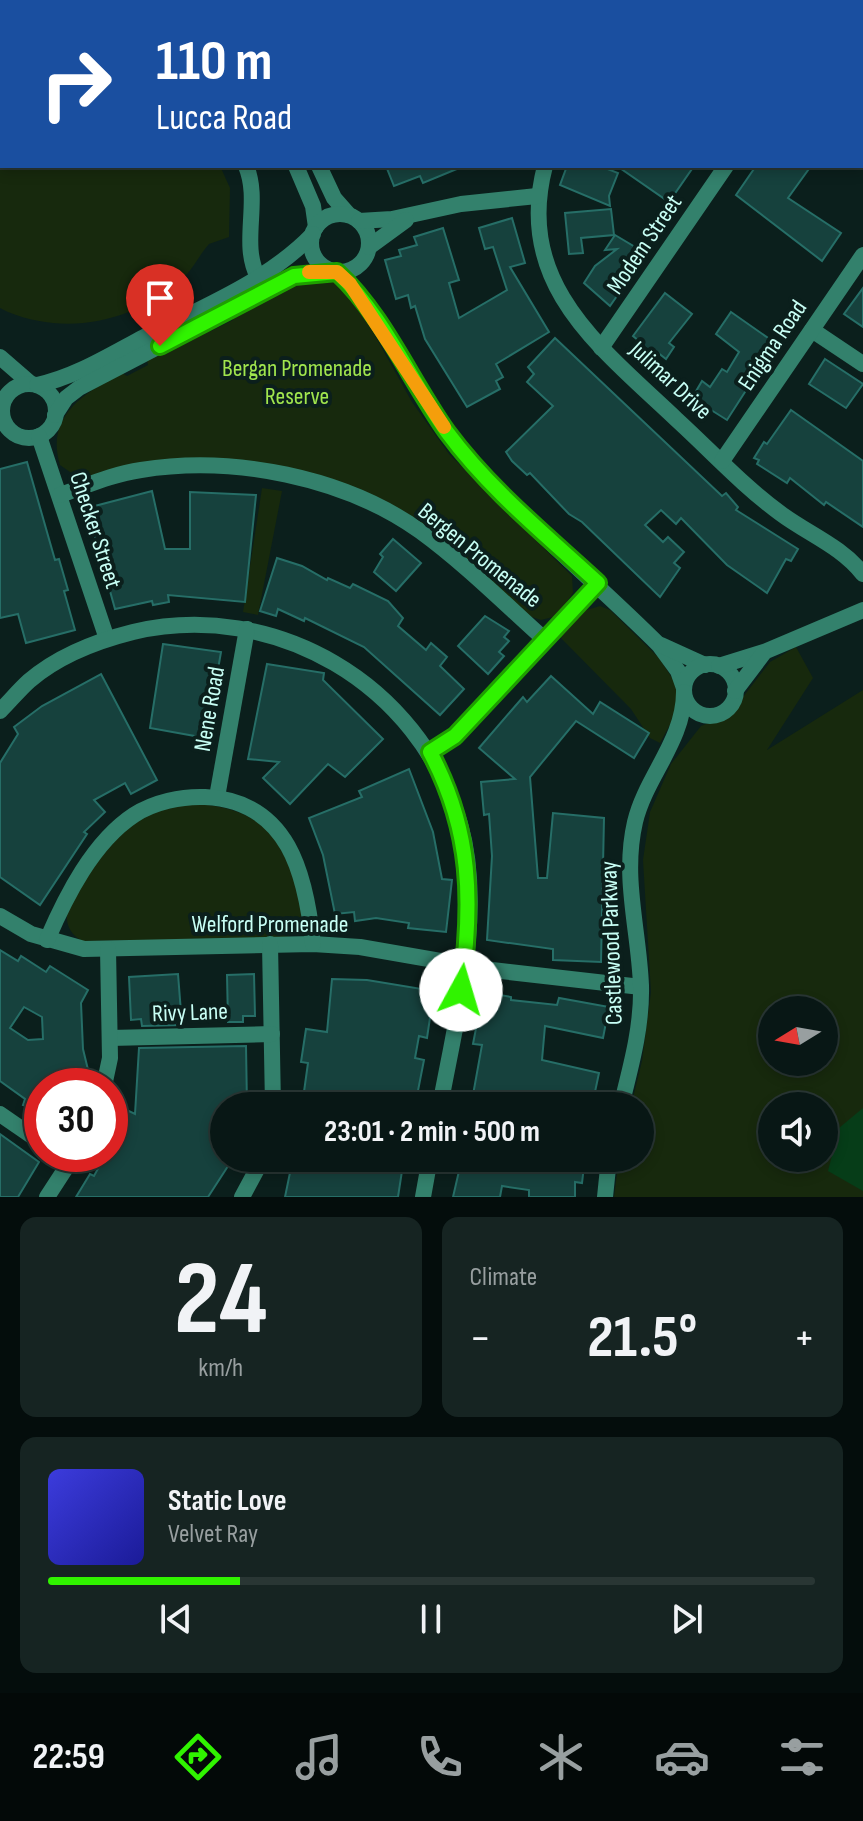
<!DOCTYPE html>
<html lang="en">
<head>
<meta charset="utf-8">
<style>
	body { margin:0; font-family:"Sofia Sans Condensed",sans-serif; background:#162422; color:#f1f3f6; height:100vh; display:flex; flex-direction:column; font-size:30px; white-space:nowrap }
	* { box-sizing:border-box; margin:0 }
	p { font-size:26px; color:#989fa0 }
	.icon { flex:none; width:44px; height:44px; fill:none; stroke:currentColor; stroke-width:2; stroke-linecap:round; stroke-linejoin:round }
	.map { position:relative; height:1197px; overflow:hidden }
	.details { display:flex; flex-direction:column; gap:20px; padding:20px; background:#040d0c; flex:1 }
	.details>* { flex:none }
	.guide { position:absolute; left:0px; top:0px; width:864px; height:168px; box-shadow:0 4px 12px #0003,0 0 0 2px #293634; background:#1a4fa0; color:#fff; overflow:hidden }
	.needle { width:52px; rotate:259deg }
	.tools { position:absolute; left:758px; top:996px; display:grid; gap:16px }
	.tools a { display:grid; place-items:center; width:80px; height:80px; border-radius:50%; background:#081715; box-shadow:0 4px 12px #0003,0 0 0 2px #293634; font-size:40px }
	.speed { position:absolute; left:24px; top:1068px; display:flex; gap:16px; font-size:40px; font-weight:700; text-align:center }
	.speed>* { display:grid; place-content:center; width:104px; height:104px; border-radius:50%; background:#081715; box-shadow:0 4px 12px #0003,0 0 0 2px #293634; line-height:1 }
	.speed .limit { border:12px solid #d22; background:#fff; color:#111 }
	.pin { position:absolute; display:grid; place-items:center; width:68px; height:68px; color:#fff; margin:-82px -34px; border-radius:50% 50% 50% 0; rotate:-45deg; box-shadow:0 0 8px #0007 }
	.pin .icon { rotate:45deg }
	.me { position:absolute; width:88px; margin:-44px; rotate:6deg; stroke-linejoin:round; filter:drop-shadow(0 0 6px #0008) }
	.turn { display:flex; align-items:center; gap:28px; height:168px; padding:0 24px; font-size:36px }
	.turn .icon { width:104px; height:104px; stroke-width:2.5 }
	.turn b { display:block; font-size:56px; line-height:68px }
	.big { font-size:60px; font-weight:700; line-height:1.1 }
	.details .card { flex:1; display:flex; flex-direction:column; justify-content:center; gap:12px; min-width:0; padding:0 28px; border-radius:16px; background:#162422 }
	.details .dial { align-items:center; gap:0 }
	.dial b { font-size:104px; line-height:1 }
	.song { display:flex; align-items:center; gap:24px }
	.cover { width:96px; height:96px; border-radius:12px; background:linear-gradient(135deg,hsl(240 70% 55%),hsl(240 70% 35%)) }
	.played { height:8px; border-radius:4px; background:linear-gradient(90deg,#30f300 25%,#293634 25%) }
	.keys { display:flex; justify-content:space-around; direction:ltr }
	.heat { display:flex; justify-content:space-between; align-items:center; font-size:44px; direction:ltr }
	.details .tiles { flex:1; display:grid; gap:20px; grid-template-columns:1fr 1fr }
	.card:last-child { grid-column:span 2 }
	.trip { position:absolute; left:210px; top:1092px; width:444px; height:80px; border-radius:40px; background:#081715; box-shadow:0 4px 12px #0003,0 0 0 2px #293634; font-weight:700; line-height:80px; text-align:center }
	.tab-bar { display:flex; height:128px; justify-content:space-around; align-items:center; background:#030908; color:#989fa0 }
	.tab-bar .icon { width:56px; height:56px }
	.tab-bar .on { color:#30f300 }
	.tab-bar b { font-size:36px; color:#f1f3f6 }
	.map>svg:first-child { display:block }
	.green { fill:#17290d; fill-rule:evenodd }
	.water { fill:#063d18 }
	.building { fill:#16413d; stroke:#266e67; stroke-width:2; fill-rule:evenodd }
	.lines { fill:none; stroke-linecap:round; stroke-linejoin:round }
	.minor { stroke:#33816c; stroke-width:16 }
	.route-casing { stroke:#1f9e00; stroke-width:20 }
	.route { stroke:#30f300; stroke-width:14 }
	.slow { stroke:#f59e0b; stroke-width:14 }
	.labels { text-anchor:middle; stroke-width:8; stroke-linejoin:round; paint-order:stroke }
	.street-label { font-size:24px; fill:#c8fff5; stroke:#0b1f1c }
	.park-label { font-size:24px; fill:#a1e64e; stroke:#0b1f1c }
</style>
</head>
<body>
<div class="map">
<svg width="863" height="1197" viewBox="0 0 863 1197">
	<rect width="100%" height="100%" fill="#0b1f1c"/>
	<g class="green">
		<path d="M0,133L2,166H220L230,188L229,237L209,244C199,255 194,268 183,278C134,322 68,336 8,312L0,308Z"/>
		<path d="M330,276L355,300L412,402L449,454L572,576L573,593L557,616L541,620L529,616L425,528L250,463L80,479L60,465C45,416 84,393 122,373L127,376L148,365L147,359L208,328L211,331L233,320L232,315L305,278Z"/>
		<polygon points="262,488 282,491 258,615 243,612"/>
		<polygon points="600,606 610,610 659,658 678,687 674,717 660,743 650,738 631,709 558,635 580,612"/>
		<path d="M796,647L813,678L767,750L863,690V1197H614L619,1158H640V1106H631L642,1061L651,992L643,860L650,812L671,764L701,726L729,715L770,662ZM772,1010H824V1062H772ZM772,1106H824V1158H772Z"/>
		<path d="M193,803C218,806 242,809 263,826C286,846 324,922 284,939L82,941C72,935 66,927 67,915C69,893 115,837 133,824C151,811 172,808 193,803Z"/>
	</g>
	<polygon class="water" points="863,1108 863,1191 828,1171 839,1128"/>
	<g class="building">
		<polygon points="386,166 464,166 423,183 420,176 394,186"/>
		<polygon points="567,166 600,166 618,173 609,196 610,206 560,185"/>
		<polygon points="617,166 694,166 669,202"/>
		<polygon points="756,166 811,166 788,198 841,233 822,261 736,195"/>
		<polygon points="611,209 614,235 581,238 583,253 569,254 565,213"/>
		<polygon points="512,218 525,263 510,267 549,332 496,364 503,377 496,381 500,389 467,407 425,339 415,306 411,308 408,295 396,299 385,260 401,256 399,250 417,245 414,237 443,228 459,280 449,283 459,318 507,290 493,247 485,249 479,228"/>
		<polygon points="615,235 635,247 642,260 610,306 584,283 595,266 617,249 605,250"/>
		<polygon points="863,288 863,327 844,314"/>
		<polygon points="665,293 692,314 669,343 674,347 666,359 653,349 649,355 637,345 639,341 633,336"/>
		<polygon points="731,312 771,340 748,374 754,378 727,420 692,398 702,381 710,387 722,369 727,372 739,352 716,334"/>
		<polygon points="555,338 722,496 726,493 738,507 736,510 798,549 791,561 786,559 767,593 727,565 681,518 676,524 661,510 645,525 663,542 668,537 684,552 674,563 680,568 660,597 582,522 569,514 530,473 527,475 512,461 506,452 553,406 527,382 534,374 528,367"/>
		<polygon points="825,359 863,384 846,408 809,384"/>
		<polygon points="791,410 863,461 863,527 826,502 824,505 790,478 787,483 757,464 759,460 754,458 764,442 767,444"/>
		<polygon points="27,462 55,560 59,559 68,590 64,591 75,630 26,643 18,614 0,618 0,469"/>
		<polygon points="152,491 165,549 190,549 190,492 256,495 245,602 168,595 169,602 153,605 152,601 115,609 87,508"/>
		<polygon points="393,539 421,563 396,591 374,572 383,557 380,554"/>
		<polygon points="277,558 302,566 327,580 328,578 350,588 353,584 388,601 403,618 398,626 426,650 431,643 447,657 440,666 464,689 440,715 364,647 305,618 304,621 278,609 276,616 260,611"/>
		<polygon points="485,616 509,631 504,637 509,641 499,652 504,656 488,674 458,646"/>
		<polygon points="163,644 221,652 206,738 150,728"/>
		<polygon points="267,664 324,673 323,680 383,739 345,777 328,764 290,804 263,778 279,762 248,759"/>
		<polygon points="101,674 157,780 131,794 125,783 94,800 105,812 84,832 87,834 40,905 0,877 0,763 18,734 14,727 42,706"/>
		<polygon points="551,676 593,714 600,702 649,733 634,758 576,721 530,777 538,878 547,878 553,813 604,818 601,962 553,960 553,949 487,940 492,856 489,814 484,815 481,782 515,779 479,748 523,697 527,702"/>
		<polygon points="409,769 433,832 442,879 452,880 446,932 408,928 409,923 376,918 355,921 354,912 335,914 323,855 309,818 362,797 359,791"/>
		<path d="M0,950L18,961L21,956L46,972L50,966L88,990L81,1003L83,1049L90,1078L42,1086V1110L23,1105L25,1099L0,1081ZM24,1007L42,1017L43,1039L28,1040L10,1028Z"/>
		<polygon points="178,974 182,1025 142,1026 141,1019 131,1020 129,977"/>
		<polygon points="254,974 255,1016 243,1016 243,1022 228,1022 227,975"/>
		<polygon points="332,979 367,980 434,991 427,1038 419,1036 415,1058 424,1060 415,1106 359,1098 358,1106 302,1106 308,1063 301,1062 306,1029 327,1032"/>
		<polygon points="483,992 511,997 511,1000 557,1005 559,998 609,1007 603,1038 545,1026 542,1060 599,1073 592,1106 471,1106 482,1045 473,1044"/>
		<polygon points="246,1046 247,1106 224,1106 224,1158 232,1160 208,1197 76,1197 90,1174 94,1176 106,1154 110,1154 129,1111 135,1114 139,1048"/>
		<polygon points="0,1134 39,1162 18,1197 0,1197"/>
		<polygon points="293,1158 404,1158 398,1197 285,1197"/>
		<polygon points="462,1158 523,1163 523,1158 585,1158 582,1183 575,1182 575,1197 529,1197 529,1190 502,1186 500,1197 453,1197"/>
	</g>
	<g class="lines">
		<g class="minor">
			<polyline points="225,0 226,2"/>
			<polyline points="241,0 242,2"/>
			<polyline points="297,0 298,2"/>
			<polyline points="799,0 802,2"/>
			<polyline points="438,2 441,0"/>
			<polyline points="645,2 646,0"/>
			<polyline points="862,44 863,45"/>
			<path d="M246,166C261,201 240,244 258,277"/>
			<polyline points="296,166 313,206 316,227"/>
			<polyline points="319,166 334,198 349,215"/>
			<path d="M545,166C514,284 600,347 676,419C710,450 743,486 780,513C808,534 841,546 863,574"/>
			<circle cx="340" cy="243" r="29"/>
			<polyline points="359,221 392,219 461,204 537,196"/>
			<polyline points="369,247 406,220"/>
			<path d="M337,272C386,317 410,385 451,437C512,514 590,576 659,645L678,671L684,688"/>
			<polyline points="812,330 863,364"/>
			<polyline points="601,348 726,166"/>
			<polyline points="0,357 30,383"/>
			<circle cx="29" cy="411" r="27"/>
			<path d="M37,385C75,377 110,355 144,337C202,307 267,282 313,234"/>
			<polyline points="55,415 66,398 79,388 294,276 330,270"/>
			<polyline points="39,436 107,639"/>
			<polyline points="722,461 863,255"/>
			<path d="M60,495C86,486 113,474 141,470C233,455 344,477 420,531C464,563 504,603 544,639"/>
			<polyline points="661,645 705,665"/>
			<circle cx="710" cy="690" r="26"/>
			<polyline points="719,666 764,652 863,610"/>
			<polyline points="735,691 763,654"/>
			<path d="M0,711C10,701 19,690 29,681C58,656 97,641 133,632C274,599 420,684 460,824C485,910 456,1019 440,1106"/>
			<polyline points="430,752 455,736 598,583"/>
			<polyline points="217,797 247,629"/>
			<polyline points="0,916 31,934 84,949 313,944 360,947 492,970 641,987"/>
			<path d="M47,940C66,896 93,842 134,815C154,802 182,796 205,797C289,801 306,875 313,944"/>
			<polyline points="270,944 273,1106"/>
			<polyline points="110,1038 272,1034"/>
			<polyline points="104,1086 110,1058 108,949"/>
			<path d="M621,1106C631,1066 642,1027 641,986C639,930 622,878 635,822C646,776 684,741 684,692"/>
			<polyline points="0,1114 42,1143"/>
			<polyline points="47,1197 75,1154"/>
			<polyline points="242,1197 263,1158"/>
			<polyline points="423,1197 430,1158"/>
			<polyline points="605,1197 609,1158"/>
		</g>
	</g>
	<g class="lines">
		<defs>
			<path id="route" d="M160,346L294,276L337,272C384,316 410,380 447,432C490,490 546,535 598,583L455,736L430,752C472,831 473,902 461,990"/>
		</defs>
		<use href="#route" class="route-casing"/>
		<use href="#route" class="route"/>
		<polyline class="slow" points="309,272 337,272 350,284 444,427"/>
	</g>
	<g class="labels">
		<g class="street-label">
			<text transform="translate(644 244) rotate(-56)" y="8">Modem Street</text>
			<text transform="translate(772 345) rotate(-56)" y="8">Enigma Road</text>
			<text transform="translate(671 380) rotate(43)" y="8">Julimar Drive</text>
			<text transform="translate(96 530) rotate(72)" y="8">Checker Street</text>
			<text transform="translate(480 555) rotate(39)" y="8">Bergen Promenade</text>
			<text transform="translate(209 709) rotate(-80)" y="8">Nene Road</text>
			<text x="270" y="932">Welford Promenade</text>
			<text transform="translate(611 943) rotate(-92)" y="8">Castlewood Parkway</text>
			<text transform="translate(190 1012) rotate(-2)" y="8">Rivy Lane</text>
		</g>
		<g class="park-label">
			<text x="297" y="376">Bergan Promenade<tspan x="297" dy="28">Reserve</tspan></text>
		</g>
	</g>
</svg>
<div class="tools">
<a><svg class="needle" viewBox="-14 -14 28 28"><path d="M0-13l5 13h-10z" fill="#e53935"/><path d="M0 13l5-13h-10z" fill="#989fa0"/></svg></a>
<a><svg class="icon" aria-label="sound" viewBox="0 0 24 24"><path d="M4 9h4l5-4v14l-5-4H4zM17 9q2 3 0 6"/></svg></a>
</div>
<div class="speed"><div class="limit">30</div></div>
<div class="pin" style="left:160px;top:346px;background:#d93025"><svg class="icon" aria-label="arrive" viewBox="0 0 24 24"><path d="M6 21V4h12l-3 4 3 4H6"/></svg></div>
<svg class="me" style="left:461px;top:990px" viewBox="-20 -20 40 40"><circle r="19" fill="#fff"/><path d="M0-13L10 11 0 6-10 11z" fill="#30f300"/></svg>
<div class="trip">23:01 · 2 min · 500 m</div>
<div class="guide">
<div class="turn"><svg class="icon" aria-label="right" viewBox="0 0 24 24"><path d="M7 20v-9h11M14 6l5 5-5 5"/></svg><div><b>110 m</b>Lucca Road</div></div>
</div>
</div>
<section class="details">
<div class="tiles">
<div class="card dial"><b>24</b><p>km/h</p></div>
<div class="card"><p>Climate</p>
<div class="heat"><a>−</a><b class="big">21.5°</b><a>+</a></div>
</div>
<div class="card">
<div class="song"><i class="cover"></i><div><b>Static Love</b><p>Velvet Ray</p></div></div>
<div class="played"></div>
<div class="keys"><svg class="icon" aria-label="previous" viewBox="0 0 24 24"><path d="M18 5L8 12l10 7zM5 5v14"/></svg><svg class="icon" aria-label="pause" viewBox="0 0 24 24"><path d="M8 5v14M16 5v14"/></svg><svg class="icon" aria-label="next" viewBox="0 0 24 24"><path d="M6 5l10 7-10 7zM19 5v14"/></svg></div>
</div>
</div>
</section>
<nav class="tab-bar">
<b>22:59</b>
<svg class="icon on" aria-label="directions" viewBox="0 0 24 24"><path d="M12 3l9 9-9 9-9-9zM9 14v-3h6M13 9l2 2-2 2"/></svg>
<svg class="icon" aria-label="music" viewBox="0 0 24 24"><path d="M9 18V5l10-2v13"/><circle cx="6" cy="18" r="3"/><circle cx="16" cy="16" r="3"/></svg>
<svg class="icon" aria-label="phone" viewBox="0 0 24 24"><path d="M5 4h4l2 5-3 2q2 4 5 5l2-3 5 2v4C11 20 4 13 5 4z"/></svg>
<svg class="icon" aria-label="climate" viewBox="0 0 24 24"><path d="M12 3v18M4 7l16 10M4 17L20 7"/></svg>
<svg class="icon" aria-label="car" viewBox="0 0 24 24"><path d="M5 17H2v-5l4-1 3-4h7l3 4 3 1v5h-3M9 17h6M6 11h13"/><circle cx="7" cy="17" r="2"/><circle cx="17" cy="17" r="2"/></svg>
<svg class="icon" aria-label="filters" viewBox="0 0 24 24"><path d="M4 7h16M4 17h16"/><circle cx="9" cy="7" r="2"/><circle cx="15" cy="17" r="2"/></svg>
</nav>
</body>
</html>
